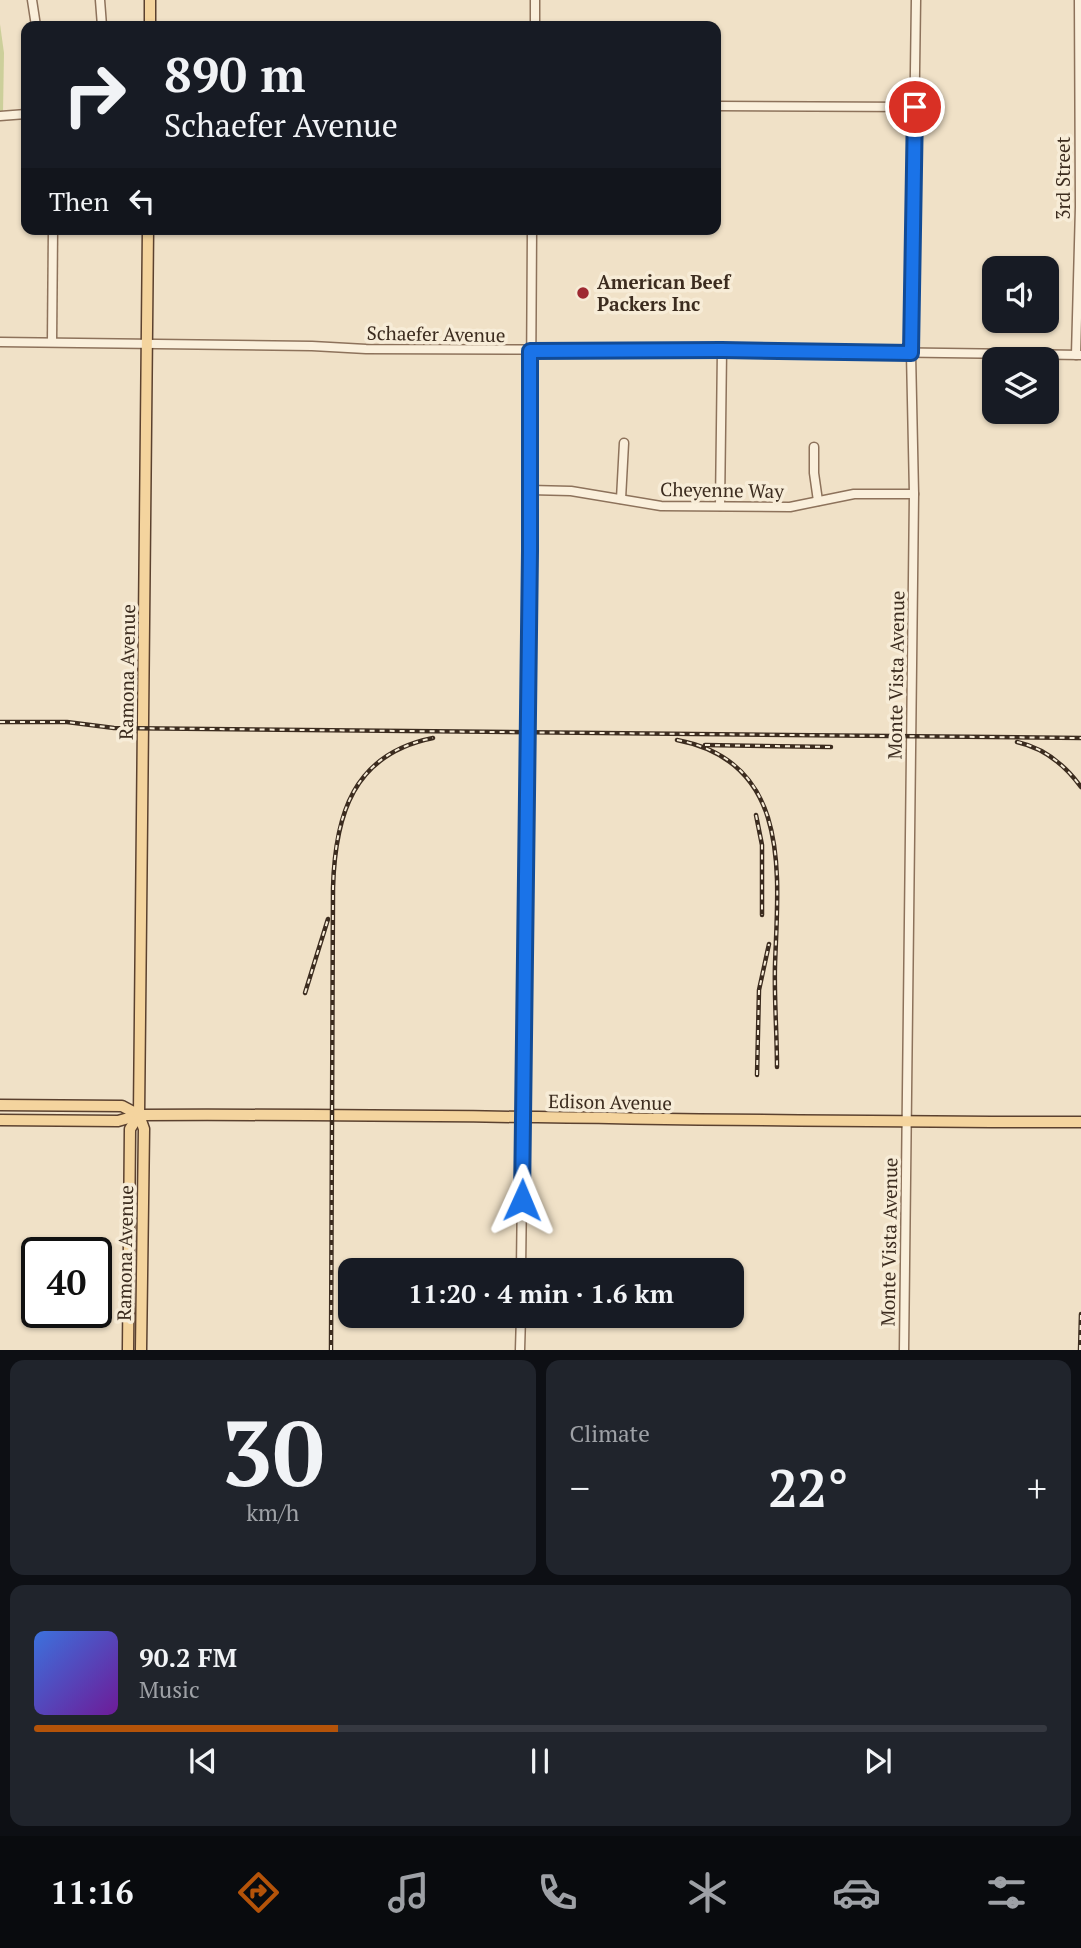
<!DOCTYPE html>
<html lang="en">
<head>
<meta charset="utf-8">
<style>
	body { margin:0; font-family:"PT Serif",serif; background:#20242c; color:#f1f3f6; height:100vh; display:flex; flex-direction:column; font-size:26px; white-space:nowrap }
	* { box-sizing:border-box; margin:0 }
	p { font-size:23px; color:#9ea1a6 }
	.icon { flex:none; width:38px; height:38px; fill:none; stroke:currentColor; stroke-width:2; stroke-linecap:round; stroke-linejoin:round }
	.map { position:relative; height:1350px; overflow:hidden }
	.drawer { display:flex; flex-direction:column; gap:10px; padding:10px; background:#0d0f14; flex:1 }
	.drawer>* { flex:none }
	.guide { position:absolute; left:21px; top:21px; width:700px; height:214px; border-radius:14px; box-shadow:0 2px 5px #0004; background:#171b24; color:#f1f3f6; overflow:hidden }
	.tools { position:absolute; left:982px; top:256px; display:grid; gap:14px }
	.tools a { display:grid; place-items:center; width:77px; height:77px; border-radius:14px; background:#171b24; box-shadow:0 2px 5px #0004; font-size:35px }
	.speed { position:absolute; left:21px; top:1237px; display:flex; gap:14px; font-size:35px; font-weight:700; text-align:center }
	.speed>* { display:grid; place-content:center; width:91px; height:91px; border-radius:50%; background:#171b24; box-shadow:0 2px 5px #0004; line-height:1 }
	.speed .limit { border:4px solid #111; border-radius:10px; background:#fff; color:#111 }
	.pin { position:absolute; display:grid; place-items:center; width:60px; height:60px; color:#fff; margin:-30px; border:4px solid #fff; border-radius:50%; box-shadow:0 2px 7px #0007 }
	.me { position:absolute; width:77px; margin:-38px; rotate:1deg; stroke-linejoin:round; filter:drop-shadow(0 0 5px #0008) }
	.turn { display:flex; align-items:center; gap:24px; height:147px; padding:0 28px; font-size:32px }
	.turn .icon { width:91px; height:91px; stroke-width:2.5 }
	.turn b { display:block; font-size:49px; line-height:60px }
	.then { display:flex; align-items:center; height:66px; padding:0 28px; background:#0003; gap:14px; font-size:26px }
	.big { font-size:52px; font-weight:700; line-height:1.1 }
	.drawer .tile { flex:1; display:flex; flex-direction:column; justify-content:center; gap:10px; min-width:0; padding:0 24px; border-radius:14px; background:#20242c }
	.drawer .dial { align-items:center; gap:0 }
	.dial b { font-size:91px; line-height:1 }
	.song { display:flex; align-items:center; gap:21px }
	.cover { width:84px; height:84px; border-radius:10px; background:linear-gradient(135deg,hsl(220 70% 55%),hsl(280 70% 35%)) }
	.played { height:7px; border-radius:4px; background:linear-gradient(90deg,#b45309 30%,#363941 30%) }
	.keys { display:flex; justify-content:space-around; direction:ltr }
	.heat { display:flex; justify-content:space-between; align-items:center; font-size:38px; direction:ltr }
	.drawer .tiles { flex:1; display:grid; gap:10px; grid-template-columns:1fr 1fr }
	.tile:last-child { grid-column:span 2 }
	.trip { position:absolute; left:338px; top:1258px; width:406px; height:70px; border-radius:14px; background:#171b24; box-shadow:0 2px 5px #0004; font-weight:700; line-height:70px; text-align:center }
	.tab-bar { display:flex; height:112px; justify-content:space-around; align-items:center; background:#090b0e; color:#9ea1a6 }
	.tab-bar .icon { width:49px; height:49px }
	.tab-bar .active { color:#b45309 }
	.tab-bar b { font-size:32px; color:#f1f3f6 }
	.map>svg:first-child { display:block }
	.green { fill:#cccf9a }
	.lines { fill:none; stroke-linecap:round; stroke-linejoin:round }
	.minor-casing { stroke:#8d725b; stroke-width:11 }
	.major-casing { stroke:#5b412f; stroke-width:13 }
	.minor { stroke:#faefdb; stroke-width:8 }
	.major { stroke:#f4d49e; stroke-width:10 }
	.rail-casing { stroke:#3c2c1f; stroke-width:4.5 }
	.rail { stroke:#f7ecd7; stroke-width:2; stroke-dasharray:5; stroke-linecap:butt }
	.route-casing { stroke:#114b97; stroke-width:18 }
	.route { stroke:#1a73e8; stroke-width:12 }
	.poi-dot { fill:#9e2931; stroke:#f7ecd7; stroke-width:2.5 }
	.labels { text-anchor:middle; stroke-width:7; stroke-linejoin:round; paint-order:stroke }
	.street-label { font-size:19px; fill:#3c2c1f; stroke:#f7ecd7 }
	.poi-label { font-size:19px; font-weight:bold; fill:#3c2c1f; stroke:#f7ecd7; text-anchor:start }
</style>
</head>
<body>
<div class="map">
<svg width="1081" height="1350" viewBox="0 0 1081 1350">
	<rect width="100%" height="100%" fill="#f0e1c7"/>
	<polygon class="green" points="0,24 4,53 3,113 0,113"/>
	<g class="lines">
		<defs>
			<g id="minor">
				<polyline points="32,0 36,26"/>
				<polyline points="100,0 102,26"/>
				<polyline points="535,26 535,0"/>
				<polyline points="716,106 915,107"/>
				<polyline points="0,116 26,114"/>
				<polyline points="0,342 312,346 366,349 722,350 1081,355"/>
				<polyline points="52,342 53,229"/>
				<polyline points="1076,355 1080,207 1079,0"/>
				<polyline points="814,447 814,473 818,501"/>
				<polyline points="530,490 571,491 661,506 790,507 854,494 914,494"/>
				<polyline points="621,499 624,443"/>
				<polyline points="720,506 722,350"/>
				<polyline points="521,1270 530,551 532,229"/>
				<polyline points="520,1350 521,1316"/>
				<polyline points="904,1350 914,494 911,353 916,0"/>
			</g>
			<g id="major">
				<polyline points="150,26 150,0"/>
				<polyline points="0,1105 122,1106 139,1115"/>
				<path d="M0,1120L118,1121L139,1115C453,1113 767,1123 1081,1122"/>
				<polyline points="128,1350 130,1129 139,1115"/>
				<polyline points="141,1350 144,1129 139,1115 148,229"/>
			</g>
		</defs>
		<use href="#minor" class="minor-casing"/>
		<use href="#major" class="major-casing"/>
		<use href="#minor" class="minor"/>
		<use href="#major" class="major"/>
		<defs>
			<g id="rail">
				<polyline points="0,722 67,722 114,728 1081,738"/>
				<path d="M677,740C793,762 778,876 775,965C774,998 777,1033 777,1067"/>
				<path d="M1017,742C1044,748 1065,765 1081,787"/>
				<polyline points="705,745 831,747"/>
				<polyline points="756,815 762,845 762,915"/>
				<polyline points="305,993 328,919"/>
				<polyline points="757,1075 759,990 769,944"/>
				<path d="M331,1350L333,888C335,815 353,754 433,738"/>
				<polyline points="1080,1350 1081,1314"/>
			</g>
		</defs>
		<use href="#rail" class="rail-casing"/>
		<use href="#rail" class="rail"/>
	</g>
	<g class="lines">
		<defs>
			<polyline id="route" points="522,1200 530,551 530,351 722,350 911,353 915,107"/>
		</defs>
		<use href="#route" class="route-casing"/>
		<use href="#route" class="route"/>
	</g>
	<circle class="poi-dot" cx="583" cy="293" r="7"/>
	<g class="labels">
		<g class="street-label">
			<text transform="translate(1063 178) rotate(-90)" y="7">3rd Street</text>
			<text transform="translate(436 334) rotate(1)" y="7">Schaefer Avenue</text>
			<text transform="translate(722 490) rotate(1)" y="7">Cheyenne Way</text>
			<text transform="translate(127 672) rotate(-89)" y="7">Ramona Avenue</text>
			<text transform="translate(896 675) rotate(-89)" y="7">Monte Vista Avenue</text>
			<text transform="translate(610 1102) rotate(1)" y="7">Edison Avenue</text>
			<text transform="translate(889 1242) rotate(-89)" y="7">Monte Vista Avenue</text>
			<text transform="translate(125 1253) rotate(-89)" y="7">Ramona Avenue</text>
		</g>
		<g class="poi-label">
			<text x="597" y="289">American Beef<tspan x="597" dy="22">Packers Inc</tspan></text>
		</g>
	</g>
</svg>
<div class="tools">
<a><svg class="icon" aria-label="sound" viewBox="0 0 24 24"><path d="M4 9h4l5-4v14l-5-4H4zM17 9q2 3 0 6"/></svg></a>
<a><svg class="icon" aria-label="layers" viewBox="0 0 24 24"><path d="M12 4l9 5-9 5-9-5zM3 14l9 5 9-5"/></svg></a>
</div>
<div class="speed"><div class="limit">40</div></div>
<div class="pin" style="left:915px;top:107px;background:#d93025"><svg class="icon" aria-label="arrive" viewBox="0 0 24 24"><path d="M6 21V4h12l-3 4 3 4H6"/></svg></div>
<svg class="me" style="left:522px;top:1200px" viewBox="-20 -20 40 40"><path d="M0-17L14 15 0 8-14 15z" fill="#1a73e8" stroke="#fff" stroke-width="4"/></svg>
<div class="trip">11:20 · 4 min · 1.6 km</div>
<div class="guide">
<div class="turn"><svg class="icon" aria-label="right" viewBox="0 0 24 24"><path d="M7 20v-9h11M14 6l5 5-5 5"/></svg><div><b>890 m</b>Schaefer Avenue</div></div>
<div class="then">Then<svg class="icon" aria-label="left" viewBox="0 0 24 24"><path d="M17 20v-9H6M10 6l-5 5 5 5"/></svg></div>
</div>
</div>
<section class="drawer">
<div class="tiles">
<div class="tile dial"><b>30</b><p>km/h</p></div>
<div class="tile"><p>Climate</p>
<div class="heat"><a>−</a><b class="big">22°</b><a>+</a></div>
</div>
<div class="tile">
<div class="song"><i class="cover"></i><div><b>90.2 FM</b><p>Music</p></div></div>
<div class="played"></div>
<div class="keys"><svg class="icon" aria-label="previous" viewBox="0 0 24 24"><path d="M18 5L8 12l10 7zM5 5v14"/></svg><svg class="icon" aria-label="pause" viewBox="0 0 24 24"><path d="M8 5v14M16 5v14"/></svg><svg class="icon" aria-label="next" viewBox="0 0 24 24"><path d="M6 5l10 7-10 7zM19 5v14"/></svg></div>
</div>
</div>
</section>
<nav class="tab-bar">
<b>11:16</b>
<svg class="icon active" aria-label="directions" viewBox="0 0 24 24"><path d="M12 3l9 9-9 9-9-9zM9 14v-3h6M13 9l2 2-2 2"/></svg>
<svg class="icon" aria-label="music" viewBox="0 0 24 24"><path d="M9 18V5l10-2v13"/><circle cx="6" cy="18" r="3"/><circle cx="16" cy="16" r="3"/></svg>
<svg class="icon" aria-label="phone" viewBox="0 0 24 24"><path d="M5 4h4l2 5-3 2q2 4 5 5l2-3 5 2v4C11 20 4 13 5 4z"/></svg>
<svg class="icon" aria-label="climate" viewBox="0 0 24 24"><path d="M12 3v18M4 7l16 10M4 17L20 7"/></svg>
<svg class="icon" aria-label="car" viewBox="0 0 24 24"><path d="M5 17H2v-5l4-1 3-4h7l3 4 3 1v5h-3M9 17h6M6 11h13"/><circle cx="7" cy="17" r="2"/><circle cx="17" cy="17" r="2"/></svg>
<svg class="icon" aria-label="filters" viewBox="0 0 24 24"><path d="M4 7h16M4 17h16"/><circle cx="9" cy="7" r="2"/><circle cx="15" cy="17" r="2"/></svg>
</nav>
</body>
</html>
